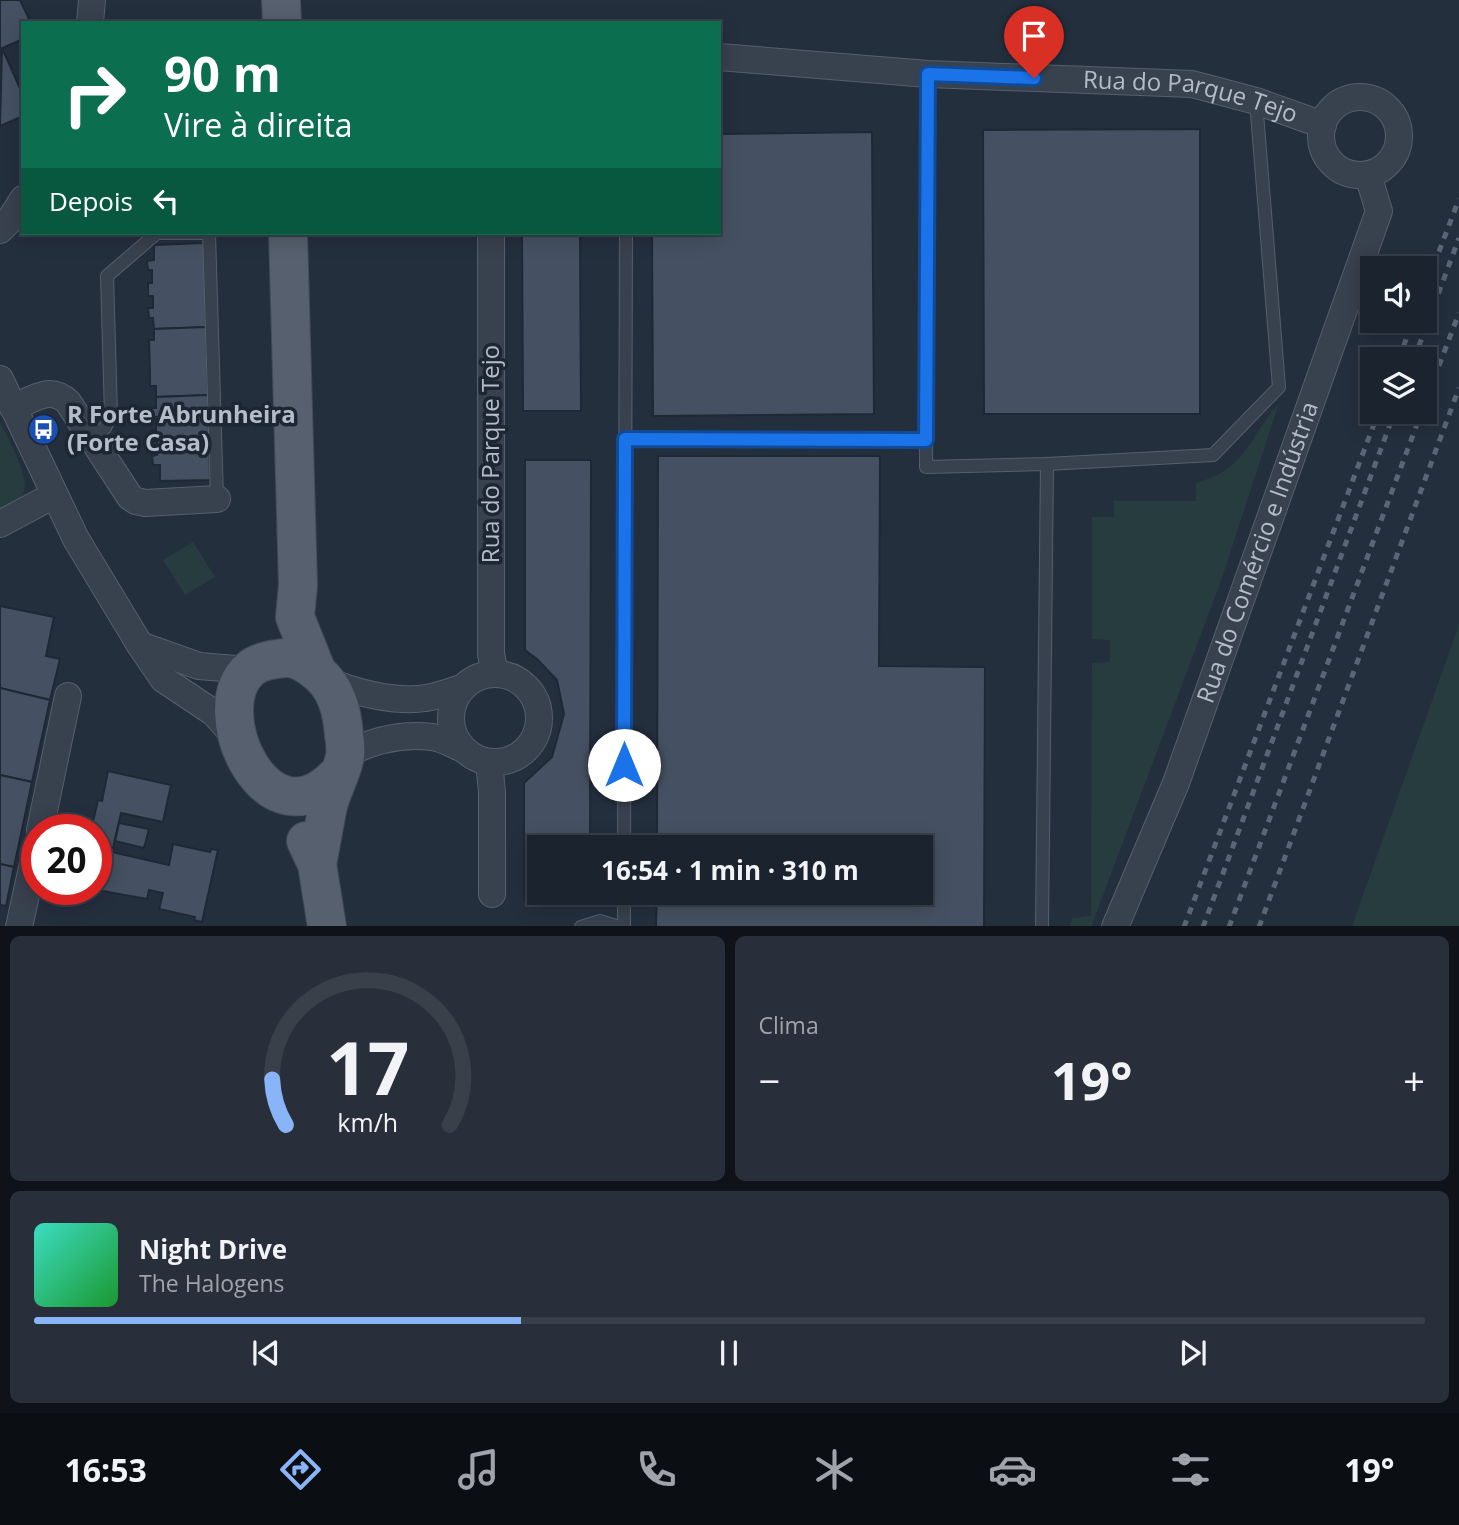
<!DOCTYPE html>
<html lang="pt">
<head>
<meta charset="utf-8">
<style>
	body { margin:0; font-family:"Open Sans",sans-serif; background:#282f3a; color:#f1f3f6; height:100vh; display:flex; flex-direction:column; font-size:26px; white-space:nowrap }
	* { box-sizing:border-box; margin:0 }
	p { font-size:23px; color:#a0a4aa }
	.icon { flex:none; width:38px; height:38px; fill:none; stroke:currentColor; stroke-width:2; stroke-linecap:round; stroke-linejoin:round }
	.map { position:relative; height:926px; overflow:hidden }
	.panel { display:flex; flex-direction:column; gap:10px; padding:10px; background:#0f1319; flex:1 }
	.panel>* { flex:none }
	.guide { position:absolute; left:21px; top:21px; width:700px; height:214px; border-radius:0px; box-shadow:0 4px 18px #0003,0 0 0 2px #39404a; background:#0b6e4f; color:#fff; overflow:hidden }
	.fabs { position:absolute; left:1360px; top:256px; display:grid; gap:14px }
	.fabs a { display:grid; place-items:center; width:77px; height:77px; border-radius:0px; background:#1b232e; box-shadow:0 4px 18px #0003,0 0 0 2px #39404a; font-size:35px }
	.speed { position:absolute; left:21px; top:814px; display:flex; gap:14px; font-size:35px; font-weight:700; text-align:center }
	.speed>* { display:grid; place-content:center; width:91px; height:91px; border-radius:50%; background:#1b232e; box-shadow:0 4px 18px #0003,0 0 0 2px #39404a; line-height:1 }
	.speed .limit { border:10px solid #d22; background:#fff; color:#111 }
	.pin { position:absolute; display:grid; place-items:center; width:60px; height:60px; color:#fff; margin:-72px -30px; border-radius:50% 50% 50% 0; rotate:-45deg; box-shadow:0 0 7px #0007 }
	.pin .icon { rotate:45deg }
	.me { position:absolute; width:77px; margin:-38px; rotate:0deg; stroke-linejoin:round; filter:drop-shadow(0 0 5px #0008) }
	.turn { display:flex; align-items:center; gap:24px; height:147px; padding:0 28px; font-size:32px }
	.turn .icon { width:91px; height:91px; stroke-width:2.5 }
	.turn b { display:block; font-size:49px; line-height:60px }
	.then { display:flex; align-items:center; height:66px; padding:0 28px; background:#0003; gap:14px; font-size:26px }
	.big { font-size:52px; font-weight:700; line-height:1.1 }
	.panel .tile { flex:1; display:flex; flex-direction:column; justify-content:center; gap:10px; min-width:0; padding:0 24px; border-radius:10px; background:#282f3a }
	.panel .dial { align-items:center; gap:0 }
	.dial svg { height:182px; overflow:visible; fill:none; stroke:#39404a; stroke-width:7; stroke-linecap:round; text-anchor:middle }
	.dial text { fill:#f1f3f6; stroke:none }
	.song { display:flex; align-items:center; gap:21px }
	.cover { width:84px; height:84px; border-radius:10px; background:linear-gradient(135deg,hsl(170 70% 55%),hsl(130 70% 35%)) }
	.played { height:7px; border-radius:4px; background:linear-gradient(90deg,#8ab4f8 35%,#39404a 35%) }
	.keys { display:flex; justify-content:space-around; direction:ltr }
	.heat { display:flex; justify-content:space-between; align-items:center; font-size:38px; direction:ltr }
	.panel .tiles { flex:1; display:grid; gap:10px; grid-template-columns:1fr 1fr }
	.tile:last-child { grid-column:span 2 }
	.trip { position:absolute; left:527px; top:835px; width:406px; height:70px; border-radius:0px; background:#1b232e; box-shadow:0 4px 18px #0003,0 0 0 2px #39404a; font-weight:700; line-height:70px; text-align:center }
	.menu { display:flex; height:112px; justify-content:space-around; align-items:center; background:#0b0e12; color:#a0a4aa }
	.menu .icon { width:49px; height:49px }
	.menu .on { color:#8ab4f8 }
	.menu b { font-size:32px; color:#f1f3f6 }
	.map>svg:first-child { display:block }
	.green { fill:#263c3f }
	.building { fill:#455162; stroke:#1f2835; stroke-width:2 }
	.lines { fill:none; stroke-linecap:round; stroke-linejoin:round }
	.service-casing { stroke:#565f6c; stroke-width:14 }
	.minor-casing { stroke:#565f6c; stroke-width:28 }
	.primary-casing { stroke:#414a57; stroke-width:40 }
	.service { stroke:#38414e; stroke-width:12 }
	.minor { stroke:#38414e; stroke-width:26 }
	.primary { stroke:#56606e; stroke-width:38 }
	.rail { stroke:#5a6575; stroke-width:5; stroke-dasharray:7 7; stroke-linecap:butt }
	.route-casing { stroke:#114b97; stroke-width:18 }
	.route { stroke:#1a73e8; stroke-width:12 }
	.labels { text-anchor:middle; stroke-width:7; stroke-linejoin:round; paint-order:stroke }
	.street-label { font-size:24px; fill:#b4bcc9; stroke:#1d2633 }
	.poi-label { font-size:24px; font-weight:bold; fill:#b4bcc9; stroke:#1d2633; text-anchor:start }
</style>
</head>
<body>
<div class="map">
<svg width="1459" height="927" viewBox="0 0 1459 927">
	<rect width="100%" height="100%" fill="#242f3e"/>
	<g class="green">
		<path d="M1279,403L1220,584L1093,922L1092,926H1070L1072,918L1091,916L1092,663L1110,662V640L1092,639V517H1114V501H1196V483C1248,468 1248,438 1279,403Z"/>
		<path d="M0,422C7,437 32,480 23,494C18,502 8,506 0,510Z"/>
		<polygon points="193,542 215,577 185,595 163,560"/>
		<polygon points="1459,625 1459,926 1352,926"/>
	</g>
	<g class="building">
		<polygon points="0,0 20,0 31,23 23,23 23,39 0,49"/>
		<polygon points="2,48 23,95 23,116 0,126"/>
		<polygon points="1200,129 1200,414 984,414 983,130"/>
		<polygon points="872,132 874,414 653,416 652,233 719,233 719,134"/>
		<polygon points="522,233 580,233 581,411 523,411"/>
		<polygon points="204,243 206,327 154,329 153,318 149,318 148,308 153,308 153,296 148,296 148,283 152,283 152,270 148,270 147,261 154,260 154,245"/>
		<polygon points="206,327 208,395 156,397 156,386 150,386 150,373 149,340 154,340 154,329"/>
		<polygon points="208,395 210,480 160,481 160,465 153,465 152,456 157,455 157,441 152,441 152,430 156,430 156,417 151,417 151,408 156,408 156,397"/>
		<polygon points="658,456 880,456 879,666 985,667 984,927 656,927 657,892 920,892 920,847 657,847"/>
		<polygon points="525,460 591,460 590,847 539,847 539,892 590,892 590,900 524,900 524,783 552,757 564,714 557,680 537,659 525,650"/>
		<polygon points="0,606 54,617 46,656 60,659 50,700 0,688"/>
		<polygon points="0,688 50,700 32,782 0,775"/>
		<polygon points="108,771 171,785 163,822 121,813 112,852 169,865 173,844 210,852 211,849 218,850 202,922 194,920 195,917 159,909 163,893 149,890 147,899 91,889 96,889 96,830 91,830 98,800 102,801"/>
		<polygon points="0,775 32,782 14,867 0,864"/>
		<polygon points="119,823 149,829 144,848 115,841"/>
		<polygon points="0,864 14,867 6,906 0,905"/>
	</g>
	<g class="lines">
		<defs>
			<g id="service">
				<polyline points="928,74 926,467 1047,464 1213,455 1279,387 1256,101"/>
				<polyline points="209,233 217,499"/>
				<polyline points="92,438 105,428 111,415 107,276 157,233 206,233"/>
				<polyline points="625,439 926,440"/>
				<polyline points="624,847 626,233"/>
				<polyline points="581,927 600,921 619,927"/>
				<polyline points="624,927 624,892"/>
				<polyline points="1042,927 1047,464"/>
			</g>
			<g id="minor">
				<polyline points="90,23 92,0"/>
				<path id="s1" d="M719,57L928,74L1192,84L1256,101L1323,125"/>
				<circle cx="1360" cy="136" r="39"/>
				<polyline points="0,230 9,221 23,199"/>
				<polyline points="491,233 491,654 495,674"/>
				<polyline points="0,379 76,539 140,645 163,679 214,713 238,740"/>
				<path d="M13,408C33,399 50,385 68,402L130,497L136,501L145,503L217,499"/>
				<polyline points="0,524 54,495"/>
				<polyline points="140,645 199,666 249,670"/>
				<circle cx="495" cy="718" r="44"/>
				<path d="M324,679C352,692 395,703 426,698C439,696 452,691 464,687"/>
				<path d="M346,754C372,741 402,733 432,737C442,738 454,745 463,749"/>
				<polyline points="489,762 492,792 492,894"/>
				<polyline points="40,830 68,696"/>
				<polyline points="19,927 37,845"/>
				<path id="s2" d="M1115,927L1176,783L1379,211L1368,175"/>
			</g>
			<g id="primary">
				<polyline points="281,0 282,23"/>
				<polyline points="288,233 298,585 295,617 317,672"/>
				<polyline points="306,841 317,864 327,927"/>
				<path d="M317,864C321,845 324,825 328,806C332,789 342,773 345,756C346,749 345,741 344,735C342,711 337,689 318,673C310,666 297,657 285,658C273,659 259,661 250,669C203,710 268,852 339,773"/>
			</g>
		</defs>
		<use href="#service" class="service-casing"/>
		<use href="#minor" class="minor-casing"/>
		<use href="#primary" class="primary-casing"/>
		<use href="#service" class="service"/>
		<use href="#minor" class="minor"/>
		<use href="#primary" class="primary"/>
		<g class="rail">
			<polyline points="1424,291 1459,199"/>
			<polyline points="1399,359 1413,320"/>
			<polyline points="1414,359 1459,238"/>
			<polyline points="1424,405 1459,313"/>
			<polyline points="1184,927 1379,411"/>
			<polyline points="1203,927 1395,411"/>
			<polyline points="1229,927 1422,411"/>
			<polyline points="1259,927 1459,388"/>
		</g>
	</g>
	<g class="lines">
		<defs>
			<polyline id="route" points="624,765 625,439 926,440 928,74 1034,78"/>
		</defs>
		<use href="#route" class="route-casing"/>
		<use href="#route" class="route"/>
	</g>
	<defs>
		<symbol id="bus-disc" viewBox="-11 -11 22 22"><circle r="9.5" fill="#1a4fb4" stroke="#1d2633"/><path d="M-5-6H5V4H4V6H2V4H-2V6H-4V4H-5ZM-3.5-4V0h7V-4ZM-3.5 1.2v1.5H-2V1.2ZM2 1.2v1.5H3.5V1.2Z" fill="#fff"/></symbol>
	</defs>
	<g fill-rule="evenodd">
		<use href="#bus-disc" x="26" y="412" width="35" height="35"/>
	</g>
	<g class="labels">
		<g class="street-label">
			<text dy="8" stroke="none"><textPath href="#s1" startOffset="474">Rua do Parque Tejo</textPath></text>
			<text transform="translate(491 454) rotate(-90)" y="8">Rua do Parque Tejo</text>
			<text dy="8" stroke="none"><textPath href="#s2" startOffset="401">Rua do Comércio e Indústria</textPath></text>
		</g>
		<g class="poi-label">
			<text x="67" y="423">R Forte Abrunheira<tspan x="67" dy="28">(Forte Casa)</tspan></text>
		</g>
	</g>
</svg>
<div class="fabs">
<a><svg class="icon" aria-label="sound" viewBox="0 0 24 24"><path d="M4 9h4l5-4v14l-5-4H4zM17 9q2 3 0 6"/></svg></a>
<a><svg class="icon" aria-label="layers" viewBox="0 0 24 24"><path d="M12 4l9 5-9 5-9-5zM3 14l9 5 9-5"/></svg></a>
</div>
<div class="speed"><div class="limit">20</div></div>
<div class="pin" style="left:1034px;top:78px;background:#d93025"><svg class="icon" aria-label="arrive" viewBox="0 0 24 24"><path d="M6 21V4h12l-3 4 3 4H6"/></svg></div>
<svg class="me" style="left:624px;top:765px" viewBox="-20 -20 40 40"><circle r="19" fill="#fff"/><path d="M0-13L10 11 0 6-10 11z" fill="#1a73e8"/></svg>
<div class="trip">16:54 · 1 min · 310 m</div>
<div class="guide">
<div class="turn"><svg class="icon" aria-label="right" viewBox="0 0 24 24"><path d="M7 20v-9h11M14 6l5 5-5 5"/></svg><div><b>90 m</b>Vire à direita</div></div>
<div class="then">Depois<svg class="icon" aria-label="left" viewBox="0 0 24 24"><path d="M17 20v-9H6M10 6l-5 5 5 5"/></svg></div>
</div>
</div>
<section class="panel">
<div class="tiles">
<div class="tile dial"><svg viewBox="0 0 100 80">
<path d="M14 69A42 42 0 1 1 86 69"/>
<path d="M14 69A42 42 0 0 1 8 49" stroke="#8ab4f8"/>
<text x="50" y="56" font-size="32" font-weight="700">17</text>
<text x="50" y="72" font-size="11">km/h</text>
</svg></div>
<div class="tile"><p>Clima</p>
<div class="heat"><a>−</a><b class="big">19°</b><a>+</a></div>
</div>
<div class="tile">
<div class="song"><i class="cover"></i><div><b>Night Drive</b><p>The Halogens</p></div></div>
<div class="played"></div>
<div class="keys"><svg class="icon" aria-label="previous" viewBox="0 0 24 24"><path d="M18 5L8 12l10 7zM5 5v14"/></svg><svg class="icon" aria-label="pause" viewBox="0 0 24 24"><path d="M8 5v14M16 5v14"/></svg><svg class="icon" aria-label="next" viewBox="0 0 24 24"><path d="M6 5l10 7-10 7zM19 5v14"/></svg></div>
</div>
</div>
</section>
<nav class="menu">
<b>16:53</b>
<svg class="icon on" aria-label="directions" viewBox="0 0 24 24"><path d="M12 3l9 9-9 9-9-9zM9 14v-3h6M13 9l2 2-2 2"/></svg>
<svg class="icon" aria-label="music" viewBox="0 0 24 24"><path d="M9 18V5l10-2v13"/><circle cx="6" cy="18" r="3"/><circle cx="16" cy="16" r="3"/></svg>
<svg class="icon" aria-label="phone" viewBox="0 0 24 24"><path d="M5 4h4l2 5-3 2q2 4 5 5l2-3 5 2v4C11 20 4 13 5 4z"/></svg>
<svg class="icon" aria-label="climate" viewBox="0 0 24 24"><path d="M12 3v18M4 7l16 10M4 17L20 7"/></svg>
<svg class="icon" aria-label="car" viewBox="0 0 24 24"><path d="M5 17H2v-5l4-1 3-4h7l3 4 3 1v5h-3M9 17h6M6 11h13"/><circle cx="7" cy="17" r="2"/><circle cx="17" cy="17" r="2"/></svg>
<svg class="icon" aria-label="filters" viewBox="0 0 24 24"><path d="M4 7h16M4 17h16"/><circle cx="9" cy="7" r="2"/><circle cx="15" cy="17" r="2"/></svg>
<b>19°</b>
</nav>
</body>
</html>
